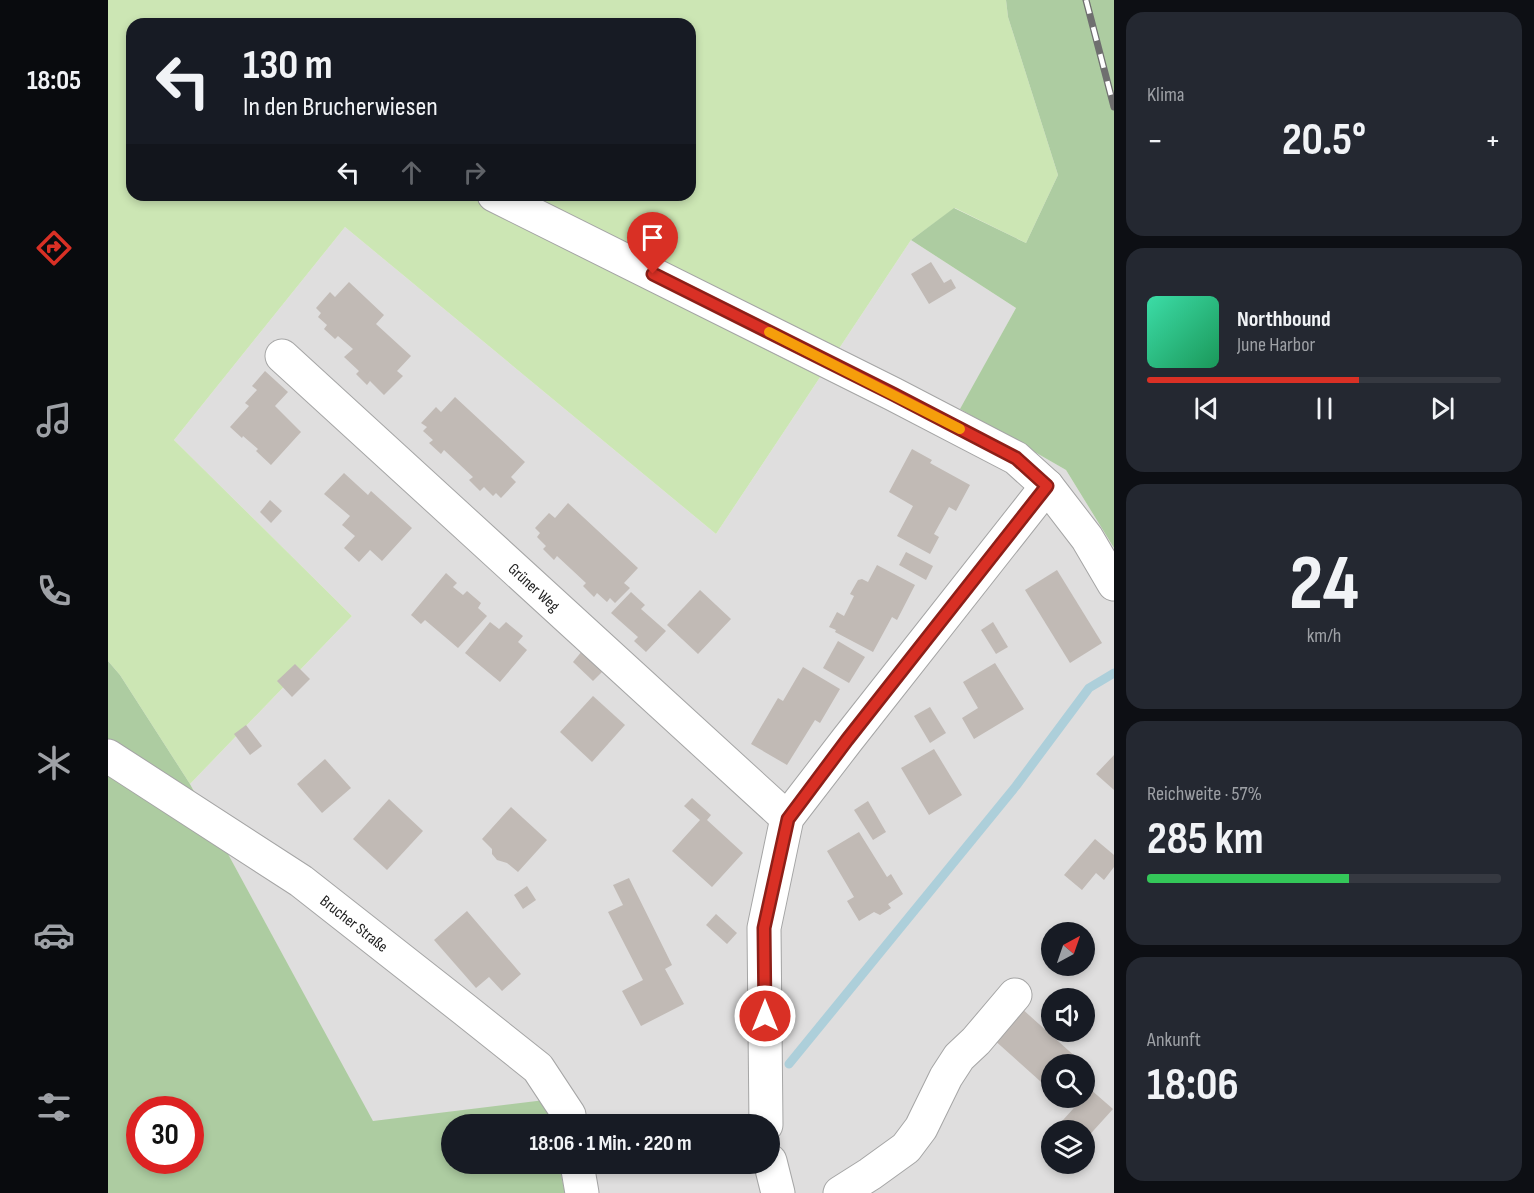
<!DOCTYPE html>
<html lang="de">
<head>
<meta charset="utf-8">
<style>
	body { margin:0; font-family:"Sofia Sans Condensed",sans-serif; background:#242831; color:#f1f3f6; height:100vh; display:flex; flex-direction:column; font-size:22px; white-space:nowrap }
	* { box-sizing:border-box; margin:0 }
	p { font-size:20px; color:#9ea1a6 }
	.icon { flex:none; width:33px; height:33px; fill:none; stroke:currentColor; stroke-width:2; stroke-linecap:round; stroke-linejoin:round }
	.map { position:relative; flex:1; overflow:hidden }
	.details { display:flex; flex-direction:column; gap:12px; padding:12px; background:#0d0f14; width:420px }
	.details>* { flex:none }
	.hud { position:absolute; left:18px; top:18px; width:570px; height:183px; border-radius:18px; box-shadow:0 3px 9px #0003; background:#171b24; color:#f1f3f6; overflow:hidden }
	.needle { width:39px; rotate:40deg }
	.tools { position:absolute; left:933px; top:922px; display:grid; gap:12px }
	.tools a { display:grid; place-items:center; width:54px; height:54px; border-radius:50%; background:#171b24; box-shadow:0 3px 9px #0003; font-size:30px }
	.speed { position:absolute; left:18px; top:1096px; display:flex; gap:12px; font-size:30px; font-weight:700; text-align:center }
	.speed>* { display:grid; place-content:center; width:78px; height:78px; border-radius:50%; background:#171b24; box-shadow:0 3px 9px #0003; line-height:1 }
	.speed .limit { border:9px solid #d22; background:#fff; color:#111 }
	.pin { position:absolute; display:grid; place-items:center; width:51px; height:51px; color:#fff; margin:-62px -26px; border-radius:50% 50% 50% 0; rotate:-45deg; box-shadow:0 0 6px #0007 }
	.pin .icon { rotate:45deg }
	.me { position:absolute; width:66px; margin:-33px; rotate:0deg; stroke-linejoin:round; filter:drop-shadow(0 0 4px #0008) }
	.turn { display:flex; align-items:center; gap:21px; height:126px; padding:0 18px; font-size:27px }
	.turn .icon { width:78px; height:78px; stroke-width:2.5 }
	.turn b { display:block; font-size:42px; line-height:51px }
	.lanes { display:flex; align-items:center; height:57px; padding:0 18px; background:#0003; justify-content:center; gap:30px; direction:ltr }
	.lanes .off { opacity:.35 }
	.big { font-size:45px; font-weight:700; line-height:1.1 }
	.details .card { flex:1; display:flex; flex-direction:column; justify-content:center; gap:9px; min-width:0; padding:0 21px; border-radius:18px; background:#242831 }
	.details .dial { align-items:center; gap:0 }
	.dial b { font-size:78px; line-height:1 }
	.song { display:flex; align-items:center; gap:18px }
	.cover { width:72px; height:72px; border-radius:9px; background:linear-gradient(135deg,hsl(160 70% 55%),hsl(150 70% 35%)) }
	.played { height:6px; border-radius:3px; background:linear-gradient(90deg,#d93025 60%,#363941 60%) }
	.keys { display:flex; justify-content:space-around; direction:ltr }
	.heat { display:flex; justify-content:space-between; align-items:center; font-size:33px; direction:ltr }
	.charge { height:9px; border-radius:4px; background:linear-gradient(90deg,#34c759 57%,#363941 0) }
	.trip { position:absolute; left:333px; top:1114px; width:339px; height:60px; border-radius:30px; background:#171b24; box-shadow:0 3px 9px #0003; font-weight:700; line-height:60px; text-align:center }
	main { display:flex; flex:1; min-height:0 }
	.menu { display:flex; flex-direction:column; width:108px; justify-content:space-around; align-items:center; background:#090b0e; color:#9ea1a6 }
	.menu .icon { width:42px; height:42px }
	.menu .current { color:#d93025 }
	.menu b { font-size:27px; color:#f1f3f6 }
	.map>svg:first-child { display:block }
	.residential { fill:#dfdede; fill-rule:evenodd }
	.grass { fill:#cce6b4; fill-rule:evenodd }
	.forest { fill:#adcca1; fill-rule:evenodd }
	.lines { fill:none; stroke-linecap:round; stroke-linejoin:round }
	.stream { stroke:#adcfda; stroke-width:9 }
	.building { fill:#c1bab5 }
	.minor-casing { stroke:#a5a5a5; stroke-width:35 }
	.minor { stroke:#fff; stroke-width:33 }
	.rail-casing { stroke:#6f6f6f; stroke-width:7 }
	.rail { stroke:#fff; stroke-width:4.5; stroke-dasharray:14; stroke-linecap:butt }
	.route-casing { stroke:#8d1f18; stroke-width:15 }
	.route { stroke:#d93025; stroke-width:10 }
	.slow { stroke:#f59e0b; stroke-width:10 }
	.labels { text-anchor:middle; stroke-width:4.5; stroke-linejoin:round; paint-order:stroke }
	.street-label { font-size:16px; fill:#212121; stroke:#fff }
</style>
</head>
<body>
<main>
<nav class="menu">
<b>18:05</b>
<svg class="icon current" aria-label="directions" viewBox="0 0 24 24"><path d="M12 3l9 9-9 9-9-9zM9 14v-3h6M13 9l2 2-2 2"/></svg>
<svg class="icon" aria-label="music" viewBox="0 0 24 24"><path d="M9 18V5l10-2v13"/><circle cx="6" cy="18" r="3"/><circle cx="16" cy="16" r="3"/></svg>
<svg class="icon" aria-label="phone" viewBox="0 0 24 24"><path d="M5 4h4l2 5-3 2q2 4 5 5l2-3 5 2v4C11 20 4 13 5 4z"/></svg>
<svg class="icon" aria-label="climate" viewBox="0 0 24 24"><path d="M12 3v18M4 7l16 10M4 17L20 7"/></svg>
<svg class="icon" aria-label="car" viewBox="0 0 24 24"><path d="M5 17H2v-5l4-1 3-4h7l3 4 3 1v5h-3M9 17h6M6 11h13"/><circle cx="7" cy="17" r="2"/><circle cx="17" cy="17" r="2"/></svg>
<svg class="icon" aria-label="filters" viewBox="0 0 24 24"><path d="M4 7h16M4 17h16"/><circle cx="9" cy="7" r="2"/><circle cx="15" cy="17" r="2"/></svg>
</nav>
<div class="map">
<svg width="1006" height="1193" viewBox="0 0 1006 1193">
	<rect width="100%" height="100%" fill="#f1eee9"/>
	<path class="residential" d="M237,227L608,534L803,240L908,308L853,409L958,470L1006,548V1193H457L451,1164H662V1125H442L437,1101L265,1122L82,784L244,616L66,440ZM944,933H976V966H944ZM944,999H976V1032H944ZM944,1065H976V1098H944ZM944,1131H976V1164H944Z"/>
	<path class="grass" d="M0,0H898L900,17L950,175L918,243L847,208L803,240L608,534L237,227L66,440L244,616L82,784L12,675L0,661ZM24,24H582V195H24Z"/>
	<g class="forest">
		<polygon points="898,0 1006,0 1006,548 958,470 852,409 908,308 803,240 846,208 918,243 950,175 900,17"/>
		<path d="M0,661L12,675L82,784L265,1121L437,1100L442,1125H344V1164H451L457,1193H0ZM32,1110H82V1161H32Z"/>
	</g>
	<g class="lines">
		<polyline class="stream" points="681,1064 908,786 981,688 1006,673"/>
	</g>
	<g class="building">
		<polygon points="823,262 836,283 843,279 848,288 821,304 803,274"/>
		<polygon points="241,282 276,315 268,324 303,356 289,371 295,376 276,395 262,381 259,385 248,374 251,371 236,357 245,349 230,336 227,339 216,329 219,325 210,317 213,313 208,308 222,292 227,297"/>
		<polygon points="157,371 180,392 167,406 193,432 163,465 148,451 150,449 135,436 134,438 122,427 141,406 137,403 149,390 144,386"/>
		<polygon points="347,397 417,462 403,477 408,482 393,498 388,493 385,496 376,487 372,491 361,480 365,477 336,450 333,454 321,443 325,440 315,431 319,427 313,423 328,407 333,412"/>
		<polygon points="804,449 824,460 822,463 862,485 848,511 841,507 826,534 831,537 822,554 789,536 805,506 781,492"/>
		<polygon points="236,473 260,495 263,491 304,528 274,561 262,550 251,562 236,548 247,536 234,525 242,516 216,494"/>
		<polygon points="162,500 174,511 163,523 152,512"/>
		<polygon points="460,503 530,568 516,583 522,588 507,603 502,598 499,602 489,593 486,597 475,586 478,583 449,556 446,560 435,549 438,546 429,537 432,533 427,528 441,513 447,518"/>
		<polygon points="798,552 825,566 818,580 791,565"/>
		<polygon points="769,565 807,585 789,620 784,617 765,652 727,632 728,630 721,627 729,612 736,616 746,596 742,594 750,580 754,579 760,582"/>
		<polygon points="949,570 994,643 962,663 917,590"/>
		<polygon points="338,573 349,583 345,587 355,595 359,591 373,603 370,608 379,616 350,648 317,620 313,624 303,615"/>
		<polygon points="592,590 623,619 590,654 559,625"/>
		<polygon points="523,592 537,605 533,609 558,631 538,652 526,641 530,637 503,613"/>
		<polygon points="382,622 391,629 398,622 415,636 410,642 419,650 392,682 357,653"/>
		<polygon points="885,622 900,647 888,654 873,630"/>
		<polygon points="730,641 757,657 741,683 715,668"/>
		<polygon points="474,651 495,671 485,681 465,662"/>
		<polygon points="887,663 916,709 866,739 854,718 870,708 855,682"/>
		<polygon points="187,664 202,679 184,697 169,681"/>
		<polygon points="695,667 732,689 712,723 707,720 679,765 643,744 670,698 675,701"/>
		<polygon points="485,696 517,725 484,762 452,732"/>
		<polygon points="822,707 838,733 822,743 806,716"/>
		<polygon points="138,725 154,746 142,755 126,734"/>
		<polygon points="826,749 854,795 821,815 793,768"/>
		<polygon points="1006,755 1006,790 988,774"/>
		<polygon points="217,759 243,788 214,813 189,784"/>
		<polygon points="584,798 603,815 599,820 635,853 604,887 564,851 592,820 576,806"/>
		<polygon points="281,799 315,831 279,870 245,839"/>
		<polygon points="760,801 778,832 765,840 746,810"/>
		<polygon points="403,807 439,840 410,872 399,863 389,860 384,854 384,849 374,839"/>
		<polygon points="751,832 779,877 783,874 795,894 780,904 783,908 772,915 766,912 751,921 739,901 746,897 719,851"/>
		<polygon points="987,839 1006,855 1006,867 996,880 988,873 974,890 956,875"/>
		<polygon points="521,878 564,965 557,969 576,1004 533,1026 514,991 535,980 500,912 515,905 505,885"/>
		<polygon points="419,886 428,900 415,909 406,895"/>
		<polygon points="359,911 413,974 394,991 381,977 368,988 326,940"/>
		<polygon points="608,914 629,933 619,944 598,925"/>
		<polygon points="912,1007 970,1059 965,1065 944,1065 942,1090 884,1038"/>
		<polygon points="982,1089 1005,1109 976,1141 976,1131 945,1131 975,1098 976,1098 976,1096"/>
	</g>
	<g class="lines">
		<defs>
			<g id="minor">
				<polyline points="386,195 785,394 908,458 939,486 979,538 1006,584"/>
				<path id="s1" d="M174,356L679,818"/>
				<path id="s2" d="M0,756L193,881L356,1009L430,1068L461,1115L462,1125"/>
				<polyline points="658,1125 656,928 679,818 739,740 939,486"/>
				<polyline points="662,1161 670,1193"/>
				<polyline points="469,1164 474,1193"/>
				<polyline points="732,1193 762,1174 798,1148 813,1128 838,1077 851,1057 868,1041 907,995"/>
			</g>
		</defs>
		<use href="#minor" class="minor-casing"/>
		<use href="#minor" class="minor"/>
		<defs>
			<polyline id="rail" points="978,0 1006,107"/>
		</defs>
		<use href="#rail" class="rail-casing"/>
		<use href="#rail" class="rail"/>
	</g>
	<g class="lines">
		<defs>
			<polyline id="route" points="545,274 785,394 908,458 939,486 739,740 680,819 656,928 657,1016"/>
		</defs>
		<use href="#route" class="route-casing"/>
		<use href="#route" class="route"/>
		<polyline class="slow" points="661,332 852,429"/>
	</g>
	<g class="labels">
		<g class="street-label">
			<text dy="6" stroke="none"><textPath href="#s1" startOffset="342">Grüner Weg</textPath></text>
			<text dy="6" stroke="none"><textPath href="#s2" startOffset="298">Brucher Straße</textPath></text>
		</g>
	</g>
</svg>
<div class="tools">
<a><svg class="needle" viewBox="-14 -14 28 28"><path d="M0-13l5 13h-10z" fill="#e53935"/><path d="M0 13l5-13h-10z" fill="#9ea1a6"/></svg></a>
<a><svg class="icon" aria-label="sound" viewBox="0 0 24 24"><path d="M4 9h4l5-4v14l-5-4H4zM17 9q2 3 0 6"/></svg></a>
<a><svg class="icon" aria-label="search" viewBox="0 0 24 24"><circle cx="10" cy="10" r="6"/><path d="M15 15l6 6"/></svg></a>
<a><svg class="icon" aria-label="layers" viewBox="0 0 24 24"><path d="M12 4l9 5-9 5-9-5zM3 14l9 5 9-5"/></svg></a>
</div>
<div class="speed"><div class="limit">30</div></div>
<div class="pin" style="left:545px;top:274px;background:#d93025"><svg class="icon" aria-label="arrive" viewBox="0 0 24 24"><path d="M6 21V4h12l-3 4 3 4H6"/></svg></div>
<svg class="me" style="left:657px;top:1016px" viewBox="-20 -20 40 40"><circle r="17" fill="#d93025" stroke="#fff" stroke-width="3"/><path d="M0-11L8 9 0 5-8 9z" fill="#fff"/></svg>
<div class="trip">18:06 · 1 Min. · 220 m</div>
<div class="hud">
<div class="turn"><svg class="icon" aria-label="left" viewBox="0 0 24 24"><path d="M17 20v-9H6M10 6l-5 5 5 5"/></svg><div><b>130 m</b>In den Brucherwiesen</div></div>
<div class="lanes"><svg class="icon" aria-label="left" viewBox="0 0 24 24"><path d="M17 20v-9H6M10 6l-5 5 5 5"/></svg><svg class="icon off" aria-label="ahead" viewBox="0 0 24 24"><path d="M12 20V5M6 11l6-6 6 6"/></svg><svg class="icon off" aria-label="right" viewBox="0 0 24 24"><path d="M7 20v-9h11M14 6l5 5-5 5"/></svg></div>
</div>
</div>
<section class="details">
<div class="card"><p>Klima</p>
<div class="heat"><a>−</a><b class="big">20.5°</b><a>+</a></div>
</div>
<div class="card">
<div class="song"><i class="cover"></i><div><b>Northbound</b><p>June Harbor</p></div></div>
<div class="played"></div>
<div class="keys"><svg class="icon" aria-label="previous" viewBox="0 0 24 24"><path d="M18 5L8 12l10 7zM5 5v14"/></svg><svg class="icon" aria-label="pause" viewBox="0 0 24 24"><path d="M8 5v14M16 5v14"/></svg><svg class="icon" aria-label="next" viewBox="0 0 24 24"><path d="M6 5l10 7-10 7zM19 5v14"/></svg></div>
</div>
<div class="card dial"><b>24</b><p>km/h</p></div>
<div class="card"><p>Reichweite · 57%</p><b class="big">285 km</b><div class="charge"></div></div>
<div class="card"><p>Ankunft</p><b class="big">18:06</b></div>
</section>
</main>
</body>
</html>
